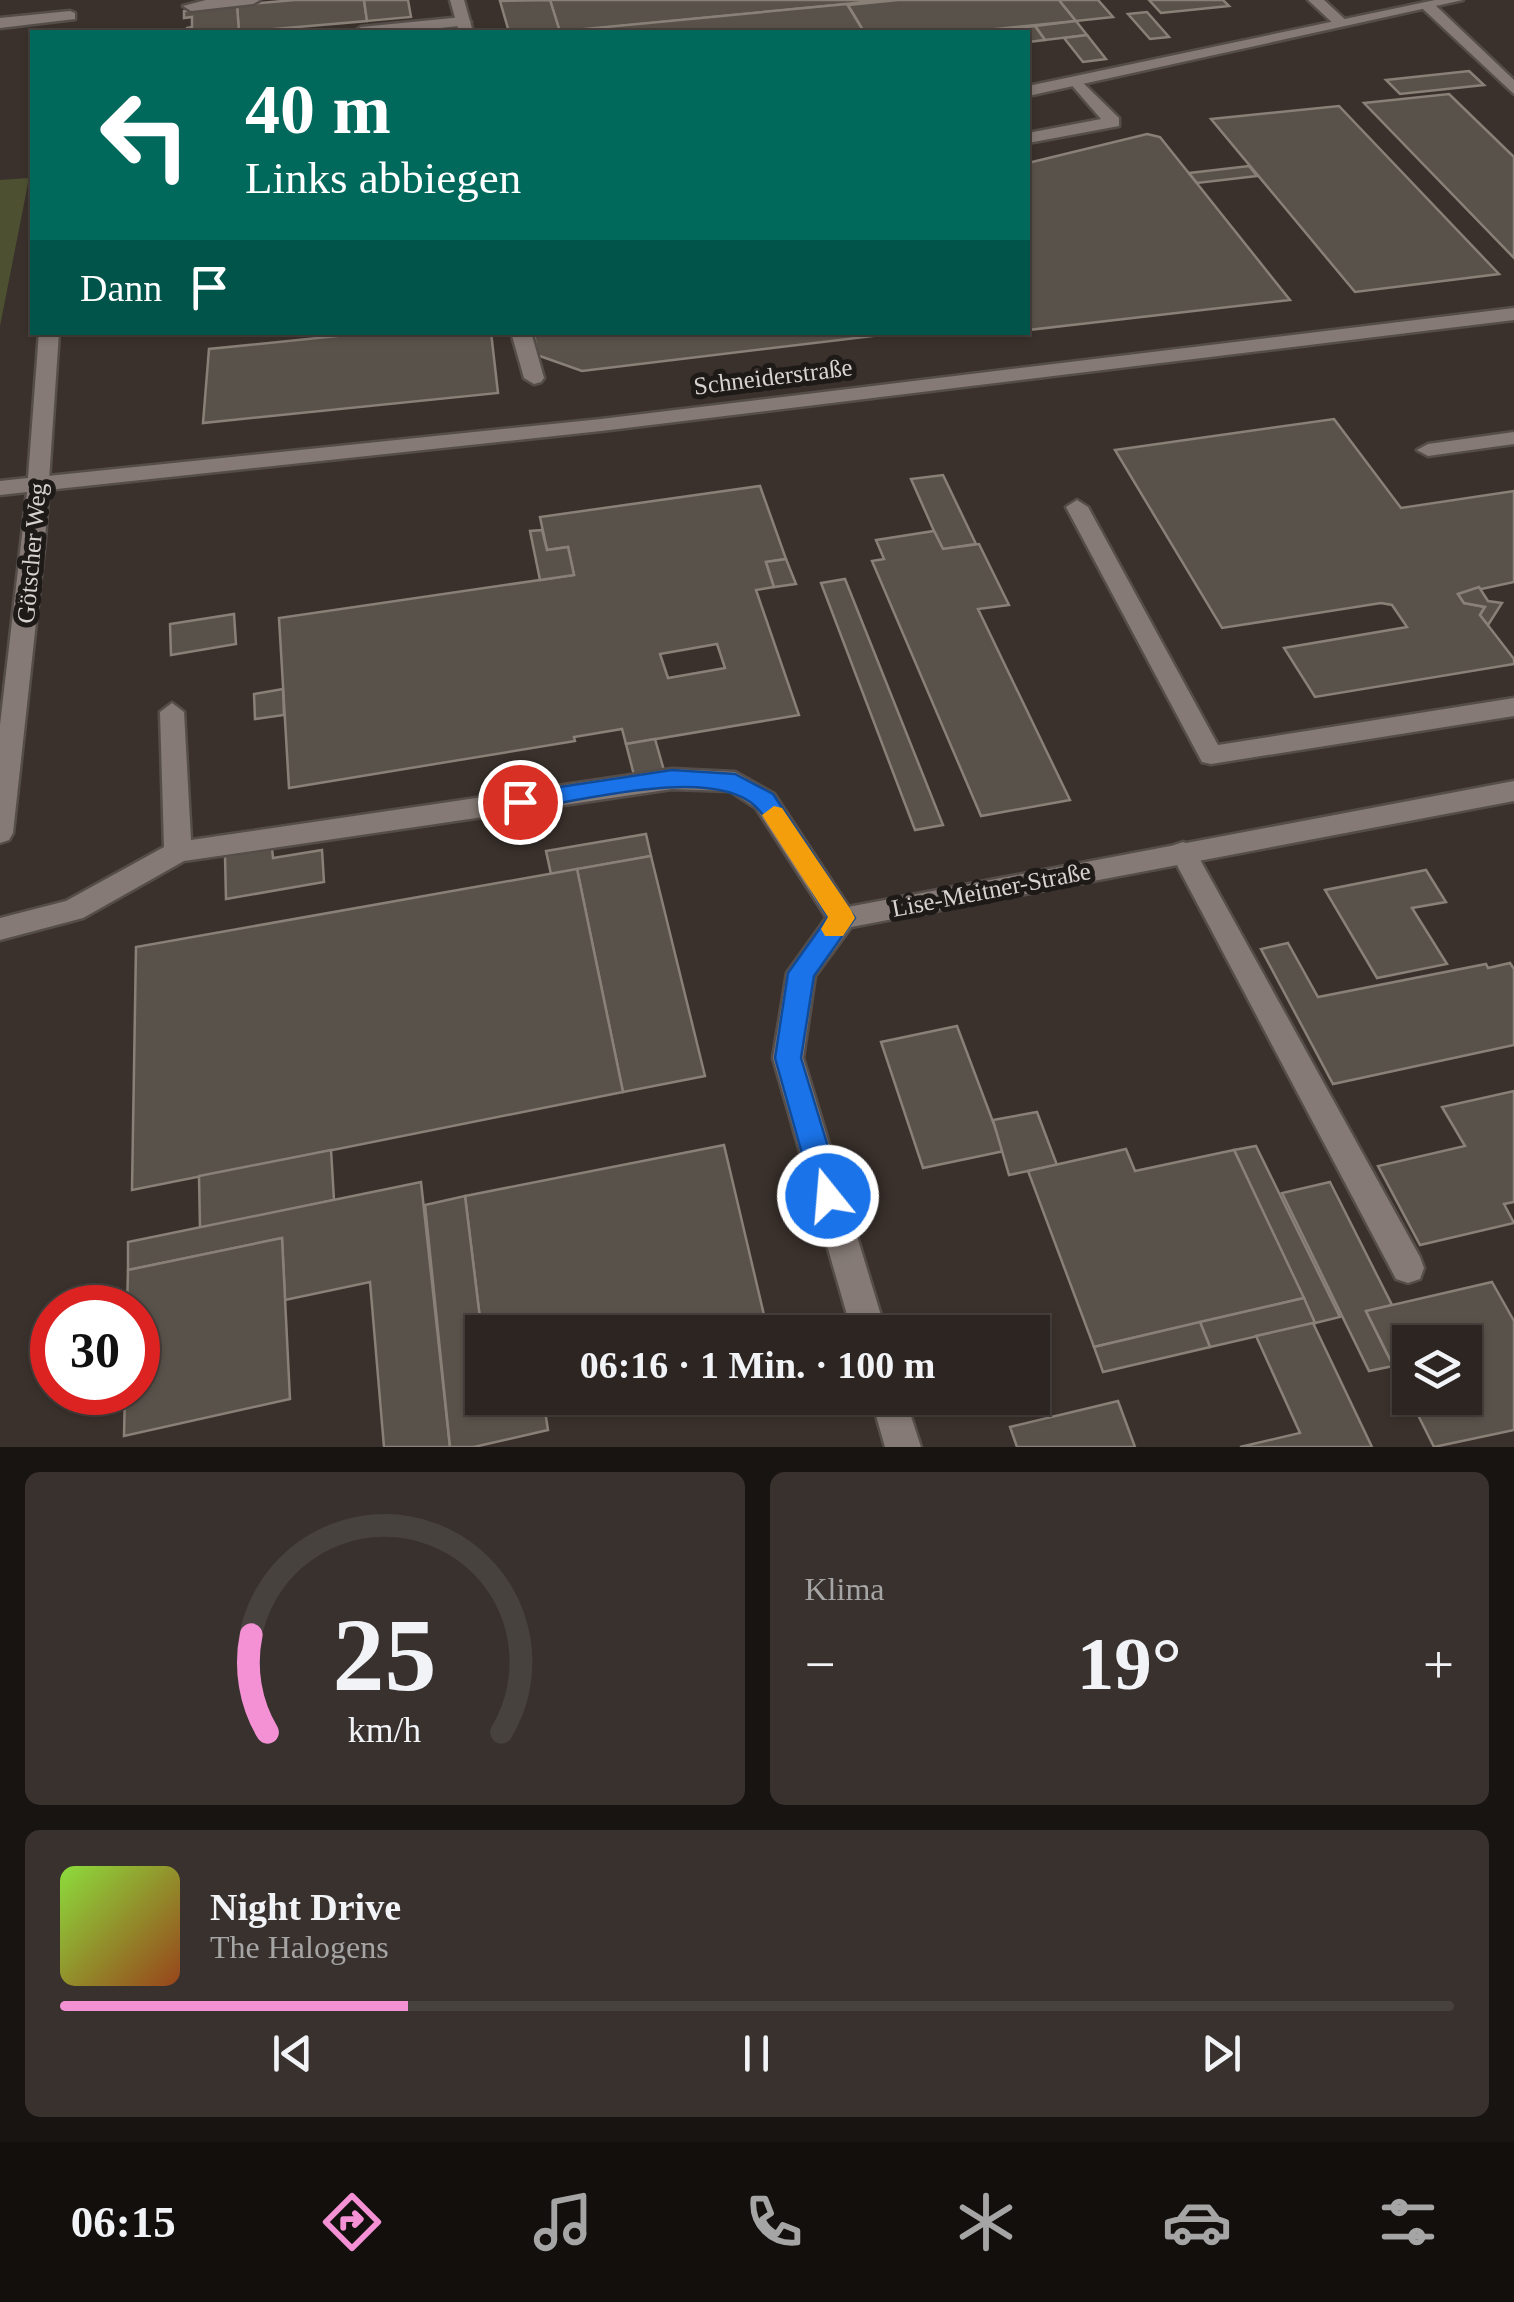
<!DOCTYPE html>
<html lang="de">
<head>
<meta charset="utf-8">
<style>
	body { margin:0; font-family:"Times New Roman",serif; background:#38312e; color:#f1f3f6; height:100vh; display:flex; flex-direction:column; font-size:38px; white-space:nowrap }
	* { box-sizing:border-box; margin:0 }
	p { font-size:32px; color:#a6a5a5 }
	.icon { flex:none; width:55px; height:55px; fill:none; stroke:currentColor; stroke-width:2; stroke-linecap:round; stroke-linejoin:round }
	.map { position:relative; height:1447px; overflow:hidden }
	.sheet { display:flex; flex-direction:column; gap:25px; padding:25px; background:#181412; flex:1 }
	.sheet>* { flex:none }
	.guide { position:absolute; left:30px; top:30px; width:1000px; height:305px; border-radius:0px; box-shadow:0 2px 8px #0004,0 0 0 2px #48423f; background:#00695c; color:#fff; overflow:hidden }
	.buttons { position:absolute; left:1392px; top:1325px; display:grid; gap:20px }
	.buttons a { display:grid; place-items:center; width:90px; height:90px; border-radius:0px; background:#2c2521; box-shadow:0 2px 8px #0004,0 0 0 2px #48423f; font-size:50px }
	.speed { position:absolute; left:30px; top:1285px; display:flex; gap:20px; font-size:50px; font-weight:700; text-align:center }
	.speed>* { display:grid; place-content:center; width:130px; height:130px; border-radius:50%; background:#2c2521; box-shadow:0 2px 8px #0004,0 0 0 2px #48423f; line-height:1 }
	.speed .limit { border:15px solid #d22; background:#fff; color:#111 }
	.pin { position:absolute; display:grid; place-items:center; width:85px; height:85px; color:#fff; margin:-42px; border:5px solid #fff; border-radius:50%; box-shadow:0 2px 10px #0007 }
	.me { position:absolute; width:110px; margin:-55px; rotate:343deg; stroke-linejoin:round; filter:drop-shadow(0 0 8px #0008) }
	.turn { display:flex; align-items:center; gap:35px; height:210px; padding:0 50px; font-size:45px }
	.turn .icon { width:130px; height:130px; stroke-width:2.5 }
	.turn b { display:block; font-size:70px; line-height:85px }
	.then { display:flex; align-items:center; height:95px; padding:0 50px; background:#0003; gap:20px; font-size:38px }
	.big { font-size:75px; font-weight:800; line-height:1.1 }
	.sheet .tile { flex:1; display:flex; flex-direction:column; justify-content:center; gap:15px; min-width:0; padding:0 35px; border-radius:15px; background:#38312e }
	.sheet .dial { align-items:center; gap:0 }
	.dial svg { height:260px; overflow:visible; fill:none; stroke:#48423f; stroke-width:7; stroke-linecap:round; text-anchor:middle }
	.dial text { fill:#f1f3f6; stroke:none }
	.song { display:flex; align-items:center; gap:30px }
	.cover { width:120px; height:120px; border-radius:15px; background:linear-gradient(135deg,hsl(90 70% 55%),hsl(20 70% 35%)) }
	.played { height:10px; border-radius:5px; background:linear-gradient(90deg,#f491d4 25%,#48423f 25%) }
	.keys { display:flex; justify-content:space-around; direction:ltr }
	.heat { display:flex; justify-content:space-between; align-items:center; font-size:55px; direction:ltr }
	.sheet .tiles { flex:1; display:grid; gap:25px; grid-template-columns:1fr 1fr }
	.tile:last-child { grid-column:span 2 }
	.trip { position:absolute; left:465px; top:1315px; width:585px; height:100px; border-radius:0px; background:#2c2521; box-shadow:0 2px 8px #0004,0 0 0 2px #48423f; font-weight:800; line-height:100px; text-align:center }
	.dock { display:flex; height:160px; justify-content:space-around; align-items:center; background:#120f0d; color:#a6a5a5 }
	.dock .icon { width:70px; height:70px }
	.dock .active { color:#f491d4 }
	.dock b { font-size:45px; color:#f1f3f6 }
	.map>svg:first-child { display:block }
	.green { fill:#4d5131 }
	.building { fill:#59524a; stroke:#898178; stroke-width:2.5; fill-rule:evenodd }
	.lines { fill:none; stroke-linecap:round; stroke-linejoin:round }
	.service-casing { stroke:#554d49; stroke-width:5 }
	.minor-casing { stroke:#554d49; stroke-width:5 }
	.tertiary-casing { stroke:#554d49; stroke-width:5 }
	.service { fill:#857a75; fill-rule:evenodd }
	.minor { fill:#857a75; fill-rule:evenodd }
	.tertiary { fill:#857a75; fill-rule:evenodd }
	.route { fill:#1a73e8; stroke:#114b97; stroke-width:2.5 }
	.slow { fill:#f59e0b }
	.labels { text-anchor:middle; stroke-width:10; stroke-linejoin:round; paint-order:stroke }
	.street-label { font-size:25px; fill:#d9d3d0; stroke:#1e1a18 }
</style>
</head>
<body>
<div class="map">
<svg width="1514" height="1447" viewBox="0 0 1514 1447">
	<rect width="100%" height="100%" fill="#3a312c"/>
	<polygon class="green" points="29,178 0,326 0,180"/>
	<g class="building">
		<polygon points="295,0 364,0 367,21 239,32 237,5"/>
		<polygon points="364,0 408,0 411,17 367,21"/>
		<polygon points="550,0 886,0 560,32"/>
		<polygon points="550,0 560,32 509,32 500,1"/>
		<polygon points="898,0 1059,0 1076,21 967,32 864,32 848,5"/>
		<polygon points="1059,0 1098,0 1113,17 1076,21"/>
		<polygon points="1149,0 1223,0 1229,6 1161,13"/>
		<polygon points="847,4 864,32 552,32 585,29"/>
		<polygon points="237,5 239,32 187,32 187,28 192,27 192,17 184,18 184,11"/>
		<polygon points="1147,12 1169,37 1150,39 1128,14"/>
		<polygon points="1076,21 1087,35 1045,40 1035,26"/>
		<polygon points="1035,26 1045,40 1028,42 1028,32 985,31"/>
		<polygon points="1087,35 1106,59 1083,62 1064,38"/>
		<polygon points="1469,71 1484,85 1400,94 1386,80"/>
		<polygon points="1449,94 1514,157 1514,258 1364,103"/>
		<polygon points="1339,106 1499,274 1355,292 1211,119"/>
		<polygon points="1147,134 1160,137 1290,300 1028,330 1028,163"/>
		<polygon points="1249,166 1257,176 1197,183 1189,173"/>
		<polygon points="376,332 491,332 498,393 203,423 209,349"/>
		<polygon points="534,332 906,332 582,371 537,355"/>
		<polygon points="1334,419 1401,508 1514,491 1514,582 1458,594 1464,603 1485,607 1480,615 1514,659 1514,664 1315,697 1284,648 1407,627 1392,605 1381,603 1222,628 1115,450"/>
		<polygon points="943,475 976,544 943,549 934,531 911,479"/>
		<path d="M760,486L786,559L766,562L774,587L756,590L799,715L626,744L622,729L574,737L575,741L289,788L279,618L574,575L568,547L547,550L540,517ZM717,644L725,668L668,678L660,654Z"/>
		<polygon points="542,530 547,550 568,547 574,575 540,580 530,531"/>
		<polygon points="934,531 943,549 979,544 1009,605 978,609 1070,800 981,816 872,561 884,559 876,540"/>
		<polygon points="786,559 796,584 774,587 766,562"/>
		<polygon points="845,579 943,825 915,830 821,583"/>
		<polygon points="1479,587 1488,601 1502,603 1488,625 1480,615 1485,607 1464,603 1458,594"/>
		<polygon points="234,614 236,644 171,655 170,624"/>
		<polygon points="283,689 284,715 255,719 254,694"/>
		<polygon points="655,739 665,774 635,779 626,744"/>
		<polygon points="646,834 651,856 551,874 546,851"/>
		<polygon points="272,848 273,858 322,850 324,882 226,899 225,856"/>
		<polygon points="651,856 705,1076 623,1092 577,869"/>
		<polygon points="577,869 623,1092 132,1190 136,947"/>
		<polygon points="1426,870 1446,902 1412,908 1447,964 1377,978 1325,890"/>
		<polygon points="1288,943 1318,997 1486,964 1488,968 1510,963 1514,969 1514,1045 1333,1084 1261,949"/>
		<polygon points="957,1026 1004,1151 923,1168 881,1042"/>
		<polygon points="1514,1091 1514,1202 1504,1204 1514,1223 1420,1245 1378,1166 1465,1146 1442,1107"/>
		<polygon points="1037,1112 1057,1165 1009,1175 993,1120"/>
		<polygon points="724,1145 768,1332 482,1335 465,1196"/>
		<polygon points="1256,1146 1340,1317 1315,1323 1234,1150"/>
		<polygon points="1126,1149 1135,1171 1234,1150 1304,1298 1094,1347 1028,1171"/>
		<polygon points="331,1150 334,1200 200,1228 199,1176"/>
		<polygon points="421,1182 450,1447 384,1447 370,1282 285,1300 282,1238 128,1270 128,1242"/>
		<polygon points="1330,1182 1392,1305 1366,1311 1393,1366 1369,1371 1282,1193"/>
		<polygon points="465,1196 482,1335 482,1398 543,1398 548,1430 474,1447 450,1447 425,1205"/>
		<polygon points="282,1238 290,1399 124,1436 125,1392 138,1392 138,1308 127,1308 128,1270"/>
		<path d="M1492,1282L1514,1321V1430L1434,1447L1366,1311ZM1410,1342H1465V1398H1410Z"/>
		<polygon points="1304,1298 1315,1323 1210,1347 1200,1322"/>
		<polygon points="1200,1322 1210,1347 1103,1372 1094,1347"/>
		<polygon points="1313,1323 1372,1447 1240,1447 1300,1433 1256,1336"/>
		<polygon points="1118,1401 1135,1447 1017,1447 1010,1427"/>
	</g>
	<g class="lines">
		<defs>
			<g id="service">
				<polygon points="260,0 253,4 191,11 183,6 206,0"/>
				<polygon points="1308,0 1324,0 1350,24 1337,27"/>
				<polygon points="1423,3 1433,3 1514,80 1514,94 1423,9"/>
				<polygon points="463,17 471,22 468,25 403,32 353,32 361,27"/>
				<polygon points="1076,76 1119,118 1119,126 1028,143 1028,133 1101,119 1068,81"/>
				<polygon points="511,332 531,332 544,378 541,382 534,384 524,378"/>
				<polygon points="1514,432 1514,444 1428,456 1417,450 1428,444"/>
				<polygon points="1077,500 1088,507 1218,745 1514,698 1514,716 1211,764 1202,762 1066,507"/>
				<polygon points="172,703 184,712 191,840 672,769 735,772 774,794 856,918 852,926 842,929 832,926 756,808 730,791 672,789 184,861 83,918 0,940 0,918 66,901 164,847 160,712"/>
				<polygon points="1183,842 1192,845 1420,1257 1424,1268 1420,1279 1408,1283 1396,1279 1170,852 1174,845"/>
			</g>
			<g id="minor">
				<polygon points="450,0 464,0 473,32 459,32"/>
				<polygon points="1435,0 1463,0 1028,96 1028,86"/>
				<polygon points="70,11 75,13 75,19 0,28 0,18"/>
				<polygon points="39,332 59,332 45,540 13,833 9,840 0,843 0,725 27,492 0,495 0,481 28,478"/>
				<polygon points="1514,781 1514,801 851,927 815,976 803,1058 886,1332 852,1332 773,1058 787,973 832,910"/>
				<polygon points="871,1398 905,1398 921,1447 885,1447"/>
			</g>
			<polygon id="tertiary" points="1514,308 1514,320 601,431 38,491 27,484 38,477 601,419"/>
		</defs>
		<use href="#service" class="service-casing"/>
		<use href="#minor" class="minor-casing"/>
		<use href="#tertiary" class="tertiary-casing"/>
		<use href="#service" class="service"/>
		<use href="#minor" class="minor"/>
		<use href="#tertiary" class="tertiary"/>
	</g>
	<path class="route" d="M672,770L735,774L773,794L855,918L814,976L801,1058L843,1196L839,1205L828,1209L818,1205L814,1196L775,1058L788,973L828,917C811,890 776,826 755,806C711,765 576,802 520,810L508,802L520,793Z"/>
	<polygon class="slow" points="774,806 782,808 851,910 855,918 843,936 825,936 821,929 828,917 762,815"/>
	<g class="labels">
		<g class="street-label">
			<text transform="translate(773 376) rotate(-7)" y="9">Schneiderstraße</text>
			<text transform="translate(31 553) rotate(-85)" y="9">Götscher Weg</text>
			<text transform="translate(991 889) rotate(-11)" y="9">Lise-Meitner-Straße</text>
		</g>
	</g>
</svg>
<div class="buttons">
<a><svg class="icon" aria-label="layers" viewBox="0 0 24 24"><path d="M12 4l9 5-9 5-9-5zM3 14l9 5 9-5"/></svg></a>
</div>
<div class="speed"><div class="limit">30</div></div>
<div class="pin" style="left:520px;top:802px;background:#d93025"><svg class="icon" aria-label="arrive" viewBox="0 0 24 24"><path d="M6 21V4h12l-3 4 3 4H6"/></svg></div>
<svg class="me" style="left:828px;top:1196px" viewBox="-20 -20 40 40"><circle r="17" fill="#1a73e8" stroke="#fff" stroke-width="3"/><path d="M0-11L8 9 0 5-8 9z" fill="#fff"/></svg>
<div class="trip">06:16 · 1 Min. · 100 m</div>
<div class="guide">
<div class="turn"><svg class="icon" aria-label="left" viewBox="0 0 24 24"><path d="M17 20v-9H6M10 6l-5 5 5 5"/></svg><div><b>40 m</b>Links abbiegen</div></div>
<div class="then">Dann<svg class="icon" aria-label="arrive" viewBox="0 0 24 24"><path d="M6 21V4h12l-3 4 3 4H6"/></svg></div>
</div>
</div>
<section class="sheet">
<div class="tiles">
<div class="tile dial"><svg viewBox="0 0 100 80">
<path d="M14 69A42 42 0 1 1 86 69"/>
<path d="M14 69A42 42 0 0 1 9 39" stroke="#f491d4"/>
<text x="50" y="56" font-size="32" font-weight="700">25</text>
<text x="50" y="72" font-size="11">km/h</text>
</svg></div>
<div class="tile"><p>Klima</p>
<div class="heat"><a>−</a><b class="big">19°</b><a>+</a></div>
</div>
<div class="tile">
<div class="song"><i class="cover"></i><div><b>Night Drive</b><p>The Halogens</p></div></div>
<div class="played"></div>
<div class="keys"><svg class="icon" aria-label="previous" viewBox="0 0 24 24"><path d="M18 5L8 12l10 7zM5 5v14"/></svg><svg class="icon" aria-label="pause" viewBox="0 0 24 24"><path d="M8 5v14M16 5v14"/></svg><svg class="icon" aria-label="next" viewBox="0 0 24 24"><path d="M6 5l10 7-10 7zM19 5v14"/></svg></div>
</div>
</div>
</section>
<nav class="dock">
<b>06:15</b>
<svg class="icon active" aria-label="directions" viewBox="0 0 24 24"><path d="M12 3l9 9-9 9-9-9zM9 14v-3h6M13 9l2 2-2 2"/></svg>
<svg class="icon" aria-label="music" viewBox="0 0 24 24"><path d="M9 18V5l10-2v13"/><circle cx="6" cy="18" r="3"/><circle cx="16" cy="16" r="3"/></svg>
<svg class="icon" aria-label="phone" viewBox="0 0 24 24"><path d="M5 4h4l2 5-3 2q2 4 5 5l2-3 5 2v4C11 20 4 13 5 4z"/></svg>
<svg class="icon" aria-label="climate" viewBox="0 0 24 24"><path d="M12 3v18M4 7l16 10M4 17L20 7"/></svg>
<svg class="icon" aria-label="car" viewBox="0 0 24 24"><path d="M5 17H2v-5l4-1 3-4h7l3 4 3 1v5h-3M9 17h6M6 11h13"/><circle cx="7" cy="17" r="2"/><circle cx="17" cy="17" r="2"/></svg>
<svg class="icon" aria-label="filters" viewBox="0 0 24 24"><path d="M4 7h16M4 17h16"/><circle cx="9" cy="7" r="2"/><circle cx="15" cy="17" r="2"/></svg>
</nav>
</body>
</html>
